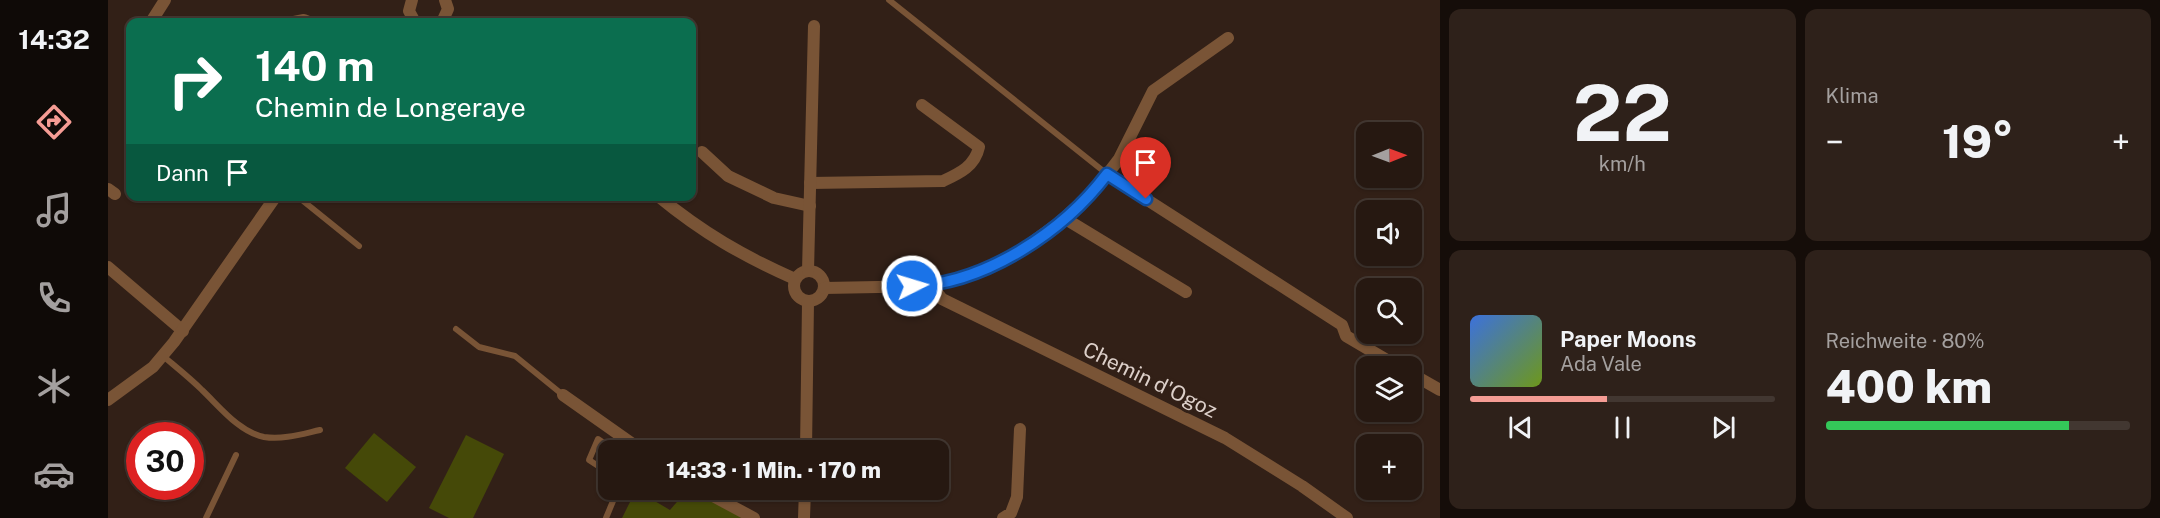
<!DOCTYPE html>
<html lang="de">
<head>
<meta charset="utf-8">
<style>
	body { margin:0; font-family:"Public Sans",sans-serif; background:#2e211a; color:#f1f3f6; height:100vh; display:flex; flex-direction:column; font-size:22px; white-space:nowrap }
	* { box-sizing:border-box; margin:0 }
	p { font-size:20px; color:#a4a09f }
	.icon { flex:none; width:33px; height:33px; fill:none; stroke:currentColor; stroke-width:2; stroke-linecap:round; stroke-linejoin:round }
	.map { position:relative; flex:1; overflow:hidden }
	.drawer { display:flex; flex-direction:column; gap:9px; padding:9px; background:#150d09; width:720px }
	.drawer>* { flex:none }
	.hud { position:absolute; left:18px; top:18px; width:570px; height:183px; border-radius:12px; box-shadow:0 2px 4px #0004,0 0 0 2px #423731; background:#0b6e4f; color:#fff; overflow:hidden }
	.needle { width:39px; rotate:89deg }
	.fabs { position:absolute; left:1248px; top:122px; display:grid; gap:12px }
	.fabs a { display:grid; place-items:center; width:66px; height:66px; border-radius:12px; background:#261811; box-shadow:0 2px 4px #0004,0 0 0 2px #423731; font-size:30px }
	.speed { position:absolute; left:18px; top:422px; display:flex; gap:12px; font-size:30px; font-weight:700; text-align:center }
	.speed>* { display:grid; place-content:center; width:78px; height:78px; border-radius:50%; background:#261811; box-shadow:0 2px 4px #0004,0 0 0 2px #423731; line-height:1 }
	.speed .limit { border:9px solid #d22; background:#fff; color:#111 }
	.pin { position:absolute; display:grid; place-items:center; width:51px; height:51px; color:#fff; margin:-62px -26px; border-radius:50% 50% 50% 0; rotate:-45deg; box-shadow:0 0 6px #0007 }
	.pin .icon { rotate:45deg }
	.me { position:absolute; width:66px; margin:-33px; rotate:85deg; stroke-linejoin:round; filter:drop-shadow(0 0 4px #0008) }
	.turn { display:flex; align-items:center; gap:21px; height:126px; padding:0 30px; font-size:27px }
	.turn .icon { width:78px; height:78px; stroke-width:2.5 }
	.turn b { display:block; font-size:42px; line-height:51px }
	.then { display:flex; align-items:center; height:57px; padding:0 30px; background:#0003; gap:12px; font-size:22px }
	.big { font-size:45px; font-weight:800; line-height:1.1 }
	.drawer .card { flex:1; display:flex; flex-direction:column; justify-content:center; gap:9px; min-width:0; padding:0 21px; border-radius:12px; background:#2e211a }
	.drawer .dial { align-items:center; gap:0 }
	.dial b { font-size:78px; line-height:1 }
	.song { display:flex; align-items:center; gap:18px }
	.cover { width:72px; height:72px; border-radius:9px; background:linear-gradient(135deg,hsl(220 70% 55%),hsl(80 70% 35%)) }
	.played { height:6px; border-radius:3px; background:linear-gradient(90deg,#f59c94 45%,#423731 45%) }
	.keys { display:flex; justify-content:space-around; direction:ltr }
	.heat { display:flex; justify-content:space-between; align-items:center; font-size:33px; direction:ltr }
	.charge { height:9px; border-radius:4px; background:linear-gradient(90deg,#34c759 80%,#423731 0) }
	.drawer .tiles { flex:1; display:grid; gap:9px; grid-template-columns:repeat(2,1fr) }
	.trip { position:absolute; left:490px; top:440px; width:351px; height:60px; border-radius:12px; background:#261811; box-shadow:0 2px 4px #0004,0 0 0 2px #423731; font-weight:800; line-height:60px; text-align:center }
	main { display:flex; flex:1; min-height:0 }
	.tab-bar { display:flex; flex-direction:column; width:108px; justify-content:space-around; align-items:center; background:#0f0a07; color:#a4a09f }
	.tab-bar .icon { width:42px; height:42px }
	.tab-bar .active { color:#f59c94 }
	.tab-bar b { font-size:27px; color:#f1f3f6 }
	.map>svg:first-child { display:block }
	.green { fill:#454908 }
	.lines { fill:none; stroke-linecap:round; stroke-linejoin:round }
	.lane { stroke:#795436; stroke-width:6 }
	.street { stroke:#795436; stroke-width:12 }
	.route-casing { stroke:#114b97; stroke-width:15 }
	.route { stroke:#1a73e8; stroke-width:10 }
	.labels { text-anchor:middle; stroke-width:6; stroke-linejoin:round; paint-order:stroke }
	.street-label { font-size:21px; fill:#dccfc9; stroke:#322017 }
</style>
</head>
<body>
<main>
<nav class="tab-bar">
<b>14:32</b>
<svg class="icon active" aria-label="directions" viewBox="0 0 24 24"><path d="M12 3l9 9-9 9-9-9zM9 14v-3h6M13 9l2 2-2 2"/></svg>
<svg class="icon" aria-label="music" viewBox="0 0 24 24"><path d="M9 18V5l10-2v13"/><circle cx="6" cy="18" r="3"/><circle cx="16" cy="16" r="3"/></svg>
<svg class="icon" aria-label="phone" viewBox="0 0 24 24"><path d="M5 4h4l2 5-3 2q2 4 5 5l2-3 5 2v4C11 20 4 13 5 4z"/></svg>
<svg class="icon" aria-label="climate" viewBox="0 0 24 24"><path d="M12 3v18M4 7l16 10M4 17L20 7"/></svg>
<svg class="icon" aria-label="car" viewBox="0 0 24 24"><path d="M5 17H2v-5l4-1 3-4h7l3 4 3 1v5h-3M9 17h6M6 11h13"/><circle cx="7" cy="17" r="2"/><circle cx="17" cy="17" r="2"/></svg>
</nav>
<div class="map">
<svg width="1332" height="518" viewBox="0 0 1332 518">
	<rect width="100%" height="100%" fill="#322017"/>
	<g class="green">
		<polygon points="266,433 308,467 279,502 237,468"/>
		<polygon points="358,435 396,454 365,518 341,518 321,508"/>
		<polygon points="580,489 636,518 514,518 528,490 562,510"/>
	</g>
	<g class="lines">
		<g class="lane">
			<polyline points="781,0 999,174"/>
			<polyline points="189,196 251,246"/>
			<polyline points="348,329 371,347 407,356 455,395"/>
			<path d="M55,356C68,367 82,378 94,390C112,407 131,432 156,437C175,440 194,434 212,430"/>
			<polyline points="501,473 481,460 490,439 506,450"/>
			<polyline points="98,518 128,455"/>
			<polyline points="498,518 510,489"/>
		</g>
		<g class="street">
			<polyline points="304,0 301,11 307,22"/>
			<polyline points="43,22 57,0"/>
			<polyline points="186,22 196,20 201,22"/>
			<polyline points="334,22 340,9 337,0"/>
			<polyline points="594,152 620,176 666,198 702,206"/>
			<polyline points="999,174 1234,325 1238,336 1289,366"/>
			<path d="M702,183L835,181C852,173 867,166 871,147L814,105"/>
			<polyline points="0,189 7,194"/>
			<path d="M550,196C595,233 635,256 687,279"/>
			<polyline points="956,218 1078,292"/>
			<polyline points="0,267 75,331"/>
			<circle cx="701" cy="286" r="15"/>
			<polyline points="700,271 706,26"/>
			<polyline points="824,286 834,299 1117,438 1194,486 1239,518"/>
			<polyline points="716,288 824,286 857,277 905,256 953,221 988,189 1011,159 1045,91 1120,38"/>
			<polyline points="1304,374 1332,390"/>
			<polyline points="455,395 533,450"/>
			<polyline points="0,400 45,367 66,342 168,196"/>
			<polyline points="698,450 700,302"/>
			<polyline points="592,489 646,518"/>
			<polyline points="696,518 697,489"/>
			<polyline points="895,518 903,513 909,497 912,429"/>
		</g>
	</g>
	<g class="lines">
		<defs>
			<path id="route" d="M804,286C877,284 956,231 999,174L1038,199"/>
		</defs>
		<use href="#route" class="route-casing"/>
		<use href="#route" class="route"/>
	</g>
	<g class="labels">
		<g class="street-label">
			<text transform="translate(1042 380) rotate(26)" y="7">Chemin d'Ogoz</text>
		</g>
	</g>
</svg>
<div class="fabs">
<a><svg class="needle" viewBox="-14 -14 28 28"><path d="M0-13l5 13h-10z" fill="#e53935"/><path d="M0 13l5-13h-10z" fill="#a4a09f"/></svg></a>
<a><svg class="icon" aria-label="sound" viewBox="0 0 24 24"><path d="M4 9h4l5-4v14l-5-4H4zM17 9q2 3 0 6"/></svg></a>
<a><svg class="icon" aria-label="search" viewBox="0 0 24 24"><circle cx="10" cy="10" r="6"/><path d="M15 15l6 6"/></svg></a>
<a><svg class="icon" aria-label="layers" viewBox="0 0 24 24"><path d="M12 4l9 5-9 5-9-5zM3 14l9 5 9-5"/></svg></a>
<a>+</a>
</div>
<div class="speed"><div class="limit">30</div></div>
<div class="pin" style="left:1038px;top:199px;background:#d93025"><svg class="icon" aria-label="arrive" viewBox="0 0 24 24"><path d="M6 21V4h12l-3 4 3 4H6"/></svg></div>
<svg class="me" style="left:804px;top:286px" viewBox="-20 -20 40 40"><circle r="17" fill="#1a73e8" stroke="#fff" stroke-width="3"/><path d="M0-11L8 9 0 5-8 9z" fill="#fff"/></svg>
<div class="trip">14:33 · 1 Min. · 170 m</div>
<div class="hud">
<div class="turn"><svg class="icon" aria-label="right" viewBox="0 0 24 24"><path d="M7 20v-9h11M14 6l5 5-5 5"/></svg><div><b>140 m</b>Chemin de Longeraye</div></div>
<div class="then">Dann<svg class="icon" aria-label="arrive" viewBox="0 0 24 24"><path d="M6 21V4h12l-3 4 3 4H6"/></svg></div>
</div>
</div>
<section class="drawer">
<div class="tiles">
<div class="card dial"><b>22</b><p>km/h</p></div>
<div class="card"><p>Klima</p>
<div class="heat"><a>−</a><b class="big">19°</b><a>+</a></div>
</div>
<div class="card">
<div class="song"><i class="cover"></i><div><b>Paper Moons</b><p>Ada Vale</p></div></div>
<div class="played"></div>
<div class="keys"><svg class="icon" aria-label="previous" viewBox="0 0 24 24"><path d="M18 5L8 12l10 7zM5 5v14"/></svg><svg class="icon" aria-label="pause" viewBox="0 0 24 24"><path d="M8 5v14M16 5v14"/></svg><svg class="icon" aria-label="next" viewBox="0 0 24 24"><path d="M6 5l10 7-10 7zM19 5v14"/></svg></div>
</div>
<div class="card"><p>Reichweite · 80%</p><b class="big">400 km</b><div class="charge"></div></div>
</div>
</section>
</main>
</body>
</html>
